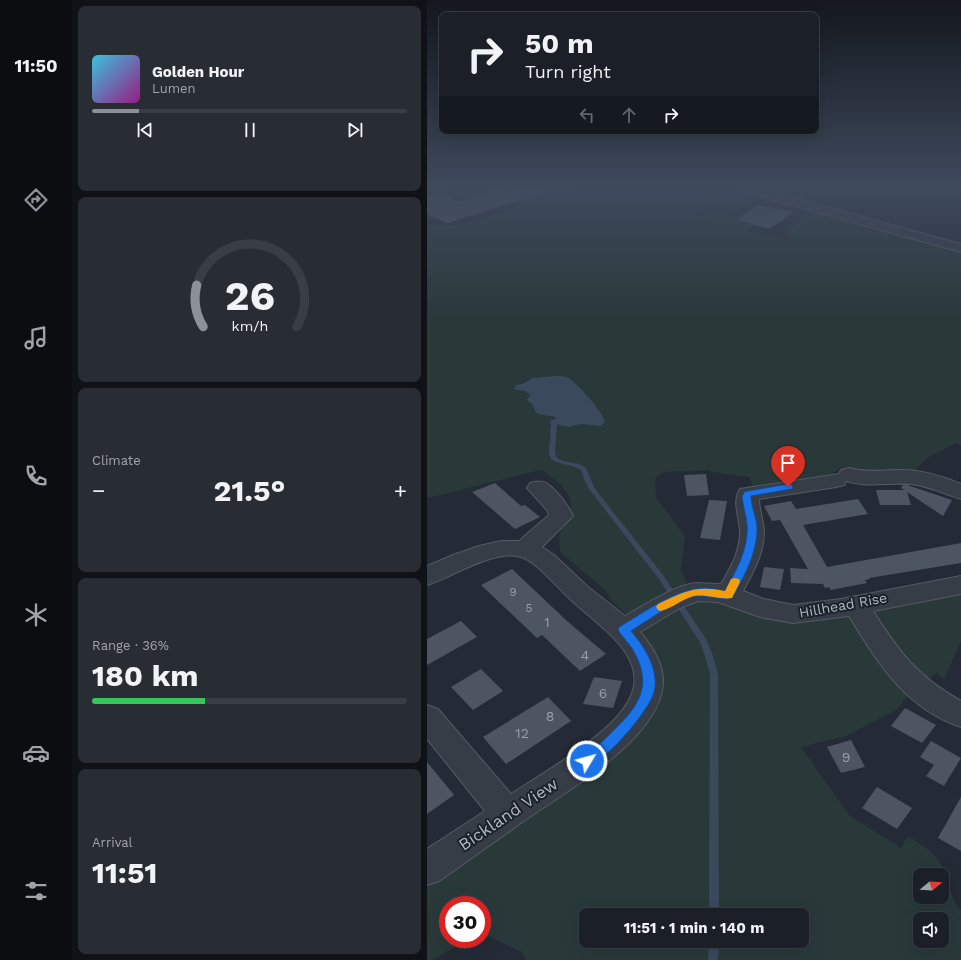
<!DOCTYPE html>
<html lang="en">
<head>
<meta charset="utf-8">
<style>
	body { margin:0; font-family:"Work Sans",sans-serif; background:#282d34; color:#f1f3f6; height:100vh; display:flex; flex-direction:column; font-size:15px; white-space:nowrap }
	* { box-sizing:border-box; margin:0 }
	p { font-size:13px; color:#a0a3a8 }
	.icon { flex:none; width:22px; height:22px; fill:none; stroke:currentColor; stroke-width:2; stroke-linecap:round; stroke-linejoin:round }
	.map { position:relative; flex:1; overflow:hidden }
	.details { display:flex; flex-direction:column; gap:6px; padding:6px; background:#0f1216; width:355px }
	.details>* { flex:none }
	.top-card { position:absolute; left:12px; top:12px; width:380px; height:122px; border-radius:8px; box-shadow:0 4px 16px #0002,0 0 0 1px #393e45; background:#1b2028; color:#f1f3f6; overflow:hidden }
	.needle { width:26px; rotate:72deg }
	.buttons { position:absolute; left:486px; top:868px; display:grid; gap:8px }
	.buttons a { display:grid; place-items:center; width:36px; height:36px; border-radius:8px; background:#1b2028; box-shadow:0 4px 16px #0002,0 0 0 1px #393e45; font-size:20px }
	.speed { position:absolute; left:12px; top:896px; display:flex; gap:8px; font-size:20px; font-weight:700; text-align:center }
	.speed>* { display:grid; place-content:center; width:52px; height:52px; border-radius:50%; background:#1b2028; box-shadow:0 4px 16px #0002,0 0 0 1px #393e45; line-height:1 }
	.speed .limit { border:6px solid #d22; background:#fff; color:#111 }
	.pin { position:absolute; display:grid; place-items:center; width:34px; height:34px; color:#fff; margin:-41px -17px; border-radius:50% 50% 50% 0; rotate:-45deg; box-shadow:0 0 4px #0007 }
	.pin .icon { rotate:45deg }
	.me { position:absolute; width:44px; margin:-22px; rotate:53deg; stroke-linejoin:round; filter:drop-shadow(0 0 3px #0008) }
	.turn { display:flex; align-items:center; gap:14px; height:84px; padding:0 20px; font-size:18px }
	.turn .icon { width:52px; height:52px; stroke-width:2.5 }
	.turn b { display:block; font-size:28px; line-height:34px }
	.lanes { display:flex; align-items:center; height:38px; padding:0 20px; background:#0003; justify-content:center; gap:20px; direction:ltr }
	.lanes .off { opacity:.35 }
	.big { font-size:30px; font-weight:700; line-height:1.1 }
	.details .tile { flex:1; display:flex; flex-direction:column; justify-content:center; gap:6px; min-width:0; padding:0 14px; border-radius:8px; background:#282d34 }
	.details .dial { align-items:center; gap:0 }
	.dial svg { height:104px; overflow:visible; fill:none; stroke:#393e45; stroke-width:7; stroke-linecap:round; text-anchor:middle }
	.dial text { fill:#f1f3f6; stroke:none }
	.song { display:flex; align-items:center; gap:12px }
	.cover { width:48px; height:48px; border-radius:6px; background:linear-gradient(135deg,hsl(190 70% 55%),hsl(310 70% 35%)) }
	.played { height:4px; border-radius:2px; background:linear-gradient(90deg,#8c9099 15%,#393e45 15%) }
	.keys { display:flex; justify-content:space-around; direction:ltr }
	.heat { display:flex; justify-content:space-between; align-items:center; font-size:22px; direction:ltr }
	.charge { height:6px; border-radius:3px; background:linear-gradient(90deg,#34c759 36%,#393e45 0) }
	.trip { position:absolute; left:152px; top:908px; width:230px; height:40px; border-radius:8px; background:#1b2028; box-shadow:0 4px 16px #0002,0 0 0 1px #393e45; font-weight:700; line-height:40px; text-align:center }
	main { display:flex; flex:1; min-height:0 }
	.dock { display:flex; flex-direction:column; width:72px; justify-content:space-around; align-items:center; background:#0b0d10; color:#a0a3a8 }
	.dock .icon { width:28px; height:28px }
	.dock .on { color:#8c9099 }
	.dock b { font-size:18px; color:#f1f3f6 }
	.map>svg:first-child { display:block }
	.green { fill:#293939; fill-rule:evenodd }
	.water { fill:#3b495d }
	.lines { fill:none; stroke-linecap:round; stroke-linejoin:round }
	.stream { fill:#3b495d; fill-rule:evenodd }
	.building { fill:#4c5561 }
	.minor-casing { stroke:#555b64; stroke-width:2 }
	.minor { fill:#373d47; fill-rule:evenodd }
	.route { fill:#1a73e8; stroke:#114b97 }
	.slow { fill:#f59e0b }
	.labels { text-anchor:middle; stroke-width:4; stroke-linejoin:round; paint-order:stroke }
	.number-label { font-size:12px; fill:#989faa }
	.street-label { font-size:14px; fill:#b2b8c3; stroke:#1c222b }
	.near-number-label { font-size:14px; fill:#989faa }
	.near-street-label { font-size:17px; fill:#b2b8c3; stroke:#1c222b }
</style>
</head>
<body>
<main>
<nav class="dock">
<b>11:50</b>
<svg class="icon on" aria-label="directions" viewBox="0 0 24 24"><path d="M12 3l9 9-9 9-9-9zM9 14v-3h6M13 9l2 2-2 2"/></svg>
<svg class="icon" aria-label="music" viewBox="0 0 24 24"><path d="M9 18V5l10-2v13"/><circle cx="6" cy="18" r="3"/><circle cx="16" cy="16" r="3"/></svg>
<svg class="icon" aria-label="phone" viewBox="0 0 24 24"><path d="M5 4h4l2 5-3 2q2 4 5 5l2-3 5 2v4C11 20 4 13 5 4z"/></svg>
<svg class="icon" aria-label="climate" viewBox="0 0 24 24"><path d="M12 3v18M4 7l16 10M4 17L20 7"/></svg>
<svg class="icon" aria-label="car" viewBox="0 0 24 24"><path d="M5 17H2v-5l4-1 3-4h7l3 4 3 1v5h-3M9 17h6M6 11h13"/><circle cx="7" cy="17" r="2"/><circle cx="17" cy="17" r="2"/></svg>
<svg class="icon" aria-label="filters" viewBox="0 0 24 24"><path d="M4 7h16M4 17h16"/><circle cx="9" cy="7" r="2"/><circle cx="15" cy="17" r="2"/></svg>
</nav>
<section class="details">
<div class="tile">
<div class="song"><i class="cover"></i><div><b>Golden Hour</b><p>Lumen</p></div></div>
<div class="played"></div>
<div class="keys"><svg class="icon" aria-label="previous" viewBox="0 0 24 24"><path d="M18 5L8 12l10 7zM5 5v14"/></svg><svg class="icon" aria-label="pause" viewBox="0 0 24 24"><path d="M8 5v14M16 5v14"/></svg><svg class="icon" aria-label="next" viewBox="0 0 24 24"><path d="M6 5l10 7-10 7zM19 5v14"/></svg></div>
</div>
<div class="tile dial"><svg viewBox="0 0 100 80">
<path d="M14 69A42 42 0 1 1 86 69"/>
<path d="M14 69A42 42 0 0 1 9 37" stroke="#8c9099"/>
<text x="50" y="56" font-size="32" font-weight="700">26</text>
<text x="50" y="72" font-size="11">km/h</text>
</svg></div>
<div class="tile"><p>Climate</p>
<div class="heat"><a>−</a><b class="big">21.5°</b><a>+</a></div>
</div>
<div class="tile"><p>Range · 36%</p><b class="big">180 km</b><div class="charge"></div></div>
<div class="tile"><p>Arrival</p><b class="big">11:51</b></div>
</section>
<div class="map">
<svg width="534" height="960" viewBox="0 0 534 960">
	<rect width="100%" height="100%" fill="#242b36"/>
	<g class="green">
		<path d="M18,187H66C45,197 38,201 18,187Z"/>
		<path d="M162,187H334L348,190L374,200L534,248V446L529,443L500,458L487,471L432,474L413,468L405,474L325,486L323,477L286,472L281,470L237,472L228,478L229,498L258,536L254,570L263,593L209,623L186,602L177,589L133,552L132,534C154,504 145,491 116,471L112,470L2,498L0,497V225C15,231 69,215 86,209L85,207C97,192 121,199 136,198C144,197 155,190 162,187ZM346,195L382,206L370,223L357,230L362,237L357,239L318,231L343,218L319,213L308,217L292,218L266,213L281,205L313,211L328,202ZM129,376L144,380L152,387L166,404L173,426L154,424L142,427L123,423L129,419L128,417L114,415L104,402L102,397L104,395L95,390L92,384L105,378Z"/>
		<polygon points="534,586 534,641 517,679 510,673 490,686 430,605"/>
		<path d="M263,594L344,611L429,606L487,689L469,710L419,736L374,747L422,815L474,848L481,836L501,849L508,856L514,865L527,901L534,911V960H99L95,952L55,933V905H21V939H42L5,960H0V870L220,699L197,630ZM493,875H515V897H493ZM159,915H375V941H159ZM493,919H515V941H493Z"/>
	</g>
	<path class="water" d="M129,376C134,376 137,376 142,378C150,383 177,413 178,422L173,426L154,424L142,427L123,423L124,420L129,419L128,417C116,414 109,418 106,405L100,400L103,395L98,391L87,389L89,385L97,383L105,378Z"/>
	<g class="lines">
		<g class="stream">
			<polygon points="127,421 130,423 128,453 130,458 136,461 152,464 159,468 168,489 236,575 279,639 285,653 291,674 292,915 282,915 283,674 277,653 273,642 232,579 162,489 157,479 154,470 148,467 129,462 124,459 122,453 124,423"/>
			<polygon points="282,941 292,941 291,960 281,960"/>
		</g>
	</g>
	<g class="building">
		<polygon points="60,187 124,187 124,191 20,223 0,214 0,199 17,194 34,201 59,194"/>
		<polygon points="330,205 352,209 367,212 342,229 311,220"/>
		<polygon points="279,474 282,495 260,496 257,475"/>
		<polygon points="68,483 94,506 98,505 113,517 88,529 45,492"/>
		<polygon points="476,485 480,485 525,500 516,516 480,492 484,505 453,505 449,490 478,490 474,488"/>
		<polygon points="431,499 441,514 376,525 400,567 534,543 534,563 442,578 443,579 438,580 440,583 404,590 402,587 398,588 396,584 364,583 363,568 381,569 353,520 345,521 337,506 364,501 369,509"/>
		<polygon points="282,500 300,501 293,540 273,538"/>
		<polygon points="337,567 357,569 353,590 333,587"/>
		<polygon points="85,569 140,621 179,654 153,671 115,635 110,638 54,585"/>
		<polygon points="34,621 50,637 0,665 0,639"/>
		<polygon points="54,669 76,691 46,710 24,687"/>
		<polygon points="167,677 195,681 186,708 156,704"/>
		<polygon points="121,697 144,721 79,764 56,737"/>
		<polygon points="478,708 509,725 495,743 464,726"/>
		<polygon points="424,740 438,767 414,773 400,747"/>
		<polygon points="504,741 534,758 517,786 499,776 507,765 493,757"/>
		<polygon points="0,762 27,795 0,814"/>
		<polygon points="450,787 485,808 470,829 435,808"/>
		<polygon points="534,797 534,851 511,838"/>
	</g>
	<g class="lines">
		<defs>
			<g id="minor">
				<polygon points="308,187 328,187 534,244 534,252 310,190"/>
				<path d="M422,468C440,473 456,470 474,470C495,470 515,476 534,484V499C517,494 502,486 484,484C462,482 441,488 419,481L417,485L409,487L332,499C332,510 337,522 337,533C337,554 325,574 316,591L337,599L366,605L414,599L534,576V594L446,611C472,652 491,677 534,701V727C478,708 451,663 422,616L366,623L333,617L291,602L271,601L253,608L213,632C225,646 237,665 236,684C232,737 147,787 107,814C75,836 44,859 12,881L0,885V849L58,811L0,739V705L11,709L84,794C116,773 187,733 203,698C224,655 167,623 142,598C131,588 108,560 94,557C67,549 26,577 0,585V566L26,555L52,546L74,541H92L122,515L120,510L100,488L103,483C108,482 114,480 119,483C129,489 141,505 146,516L115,547L127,555L161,587L198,616C216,606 248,585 269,583C277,583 286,584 294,584C303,569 312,553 313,535C314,520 304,503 313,489L412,474L414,470Z"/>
			</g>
		</defs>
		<use href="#minor" class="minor-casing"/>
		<use href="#minor" class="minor"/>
	</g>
	<linearGradient id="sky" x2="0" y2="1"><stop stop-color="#14181e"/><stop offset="0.58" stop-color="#3f4a5d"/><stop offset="1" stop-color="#3f4a5d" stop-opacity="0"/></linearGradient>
	<rect width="534" height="322" fill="url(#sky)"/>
	<path class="route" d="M361,484L365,485L366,487L365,489L324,496C324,506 329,516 330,526C331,552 317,577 305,598C292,602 278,593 264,597C246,602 220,621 204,631C215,644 227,661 228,679C229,684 228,690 226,695C221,711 173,771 155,765L153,761C157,752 169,748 176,741C205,712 230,692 206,650C202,643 195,637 191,630L192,627C216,613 251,587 279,588C285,588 292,590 298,591C309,571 322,548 320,524C319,515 316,506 315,497L317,492L321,491Z"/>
	<path class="slow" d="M308,578L312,579L313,582L305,598C296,600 279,594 267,596C255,599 246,608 234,611L231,610L229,607L231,604C257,592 268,585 298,591L304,579Z"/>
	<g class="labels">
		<g class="number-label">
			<text x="86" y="596">9</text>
			<text x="102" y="612">5</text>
		</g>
		<g class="street-label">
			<text transform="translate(416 605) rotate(-10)" y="5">Hillhead Rise</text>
		</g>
		<g class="near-number-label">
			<text x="120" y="627">1</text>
			<text x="158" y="660">4</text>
			<text x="176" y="698">6</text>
			<text x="123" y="721">8</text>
			<text x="95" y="738">12</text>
			<text x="419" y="762">9</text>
		</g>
		<g class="near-street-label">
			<text transform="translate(81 814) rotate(-34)" y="6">Bickland View</text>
		</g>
	</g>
</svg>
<div class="buttons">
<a><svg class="needle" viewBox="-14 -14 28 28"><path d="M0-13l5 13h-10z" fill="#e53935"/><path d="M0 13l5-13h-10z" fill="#a0a3a8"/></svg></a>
<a><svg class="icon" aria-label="sound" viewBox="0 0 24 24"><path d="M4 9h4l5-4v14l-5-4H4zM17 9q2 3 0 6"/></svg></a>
</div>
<div class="speed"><div class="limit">30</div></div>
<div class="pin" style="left:361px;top:487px;background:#d93025"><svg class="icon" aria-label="arrive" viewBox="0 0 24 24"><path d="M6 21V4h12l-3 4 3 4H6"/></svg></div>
<svg class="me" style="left:160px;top:761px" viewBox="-20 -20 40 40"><circle r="17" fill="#1a73e8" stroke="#fff" stroke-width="3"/><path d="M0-11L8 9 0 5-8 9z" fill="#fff"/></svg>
<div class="trip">11:51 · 1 min · 140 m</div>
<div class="top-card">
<div class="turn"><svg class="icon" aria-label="right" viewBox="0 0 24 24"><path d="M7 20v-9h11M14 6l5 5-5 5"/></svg><div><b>50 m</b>Turn right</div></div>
<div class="lanes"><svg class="icon off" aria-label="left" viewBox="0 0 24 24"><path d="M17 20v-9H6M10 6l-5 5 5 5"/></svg><svg class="icon off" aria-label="ahead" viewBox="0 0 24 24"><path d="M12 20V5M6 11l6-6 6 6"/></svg><svg class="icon" aria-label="right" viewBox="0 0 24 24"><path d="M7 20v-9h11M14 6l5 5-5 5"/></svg></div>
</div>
</div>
</main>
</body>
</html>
